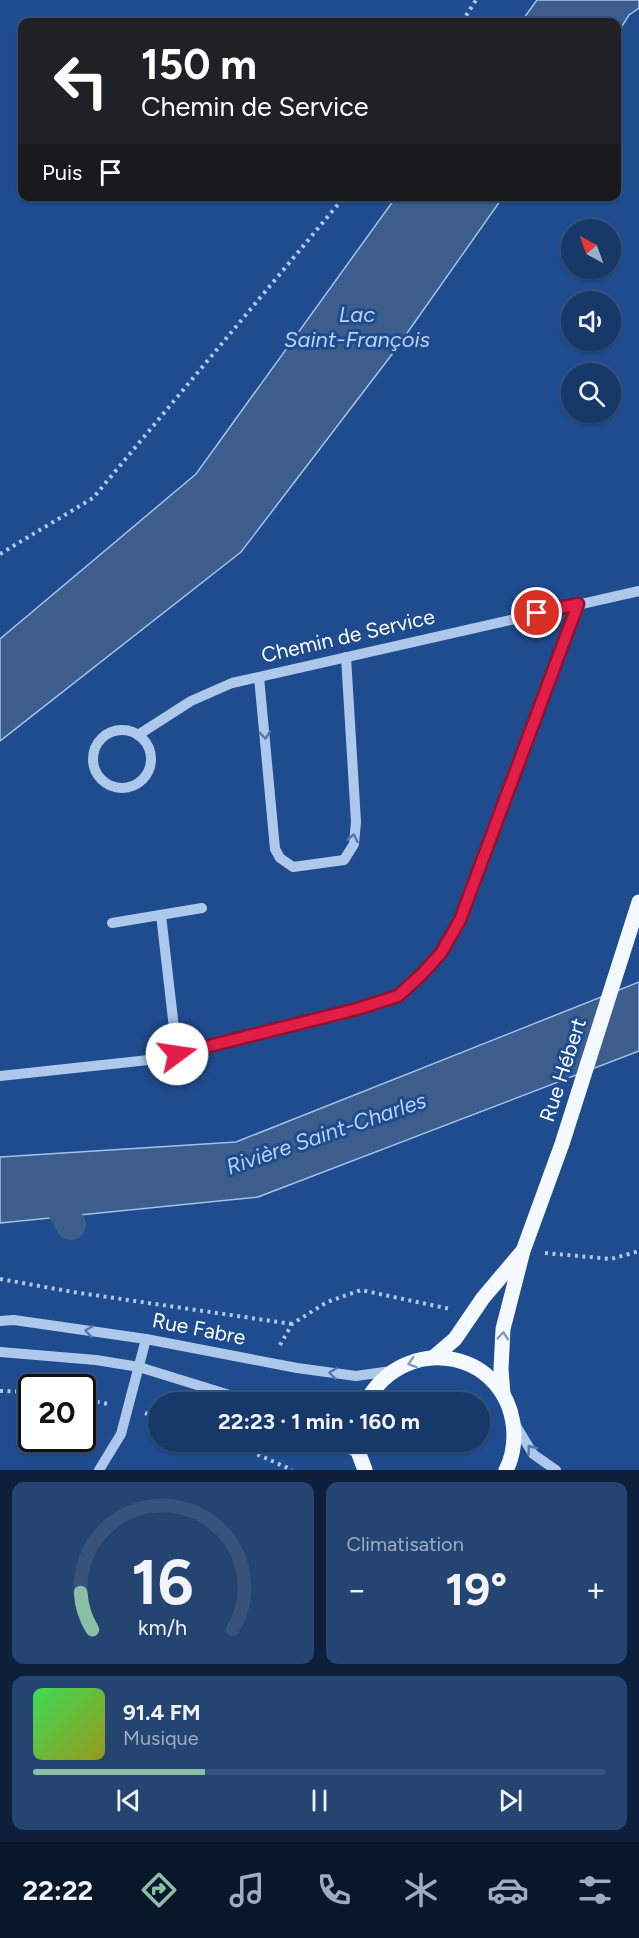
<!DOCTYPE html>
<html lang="fr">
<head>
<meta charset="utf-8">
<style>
	body { margin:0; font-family:Figtree,sans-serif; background:#244472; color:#f1f3f6; height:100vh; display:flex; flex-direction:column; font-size:22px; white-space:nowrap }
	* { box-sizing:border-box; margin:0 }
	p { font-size:20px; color:#9eacc1 }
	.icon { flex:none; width:33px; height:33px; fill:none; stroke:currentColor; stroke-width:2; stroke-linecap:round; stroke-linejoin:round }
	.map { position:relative; height:1470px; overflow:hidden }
	.drawer { display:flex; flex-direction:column; gap:12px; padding:12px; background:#0d1f3a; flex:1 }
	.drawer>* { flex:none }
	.top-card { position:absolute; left:18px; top:18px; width:603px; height:183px; border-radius:12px; box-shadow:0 2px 4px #0004,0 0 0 2px #36537e; background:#202124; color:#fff; overflow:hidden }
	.needle { width:39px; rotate:319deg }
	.fabs { position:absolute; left:561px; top:219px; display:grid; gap:12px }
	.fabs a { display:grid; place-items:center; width:60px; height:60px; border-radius:50%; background:#17396a; box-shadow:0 2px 4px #0004,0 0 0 2px #36537e; font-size:30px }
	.speed { position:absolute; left:18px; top:1374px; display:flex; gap:12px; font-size:30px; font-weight:700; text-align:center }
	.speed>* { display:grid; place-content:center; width:78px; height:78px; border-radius:50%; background:#17396a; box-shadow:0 2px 4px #0004,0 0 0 2px #36537e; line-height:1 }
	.speed .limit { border:3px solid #111; border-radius:9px; background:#fff; color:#111 }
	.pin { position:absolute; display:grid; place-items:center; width:51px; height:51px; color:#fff; margin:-26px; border:3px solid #fff; border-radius:50%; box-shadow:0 2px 6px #0007 }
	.me { position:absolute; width:66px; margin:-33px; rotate:76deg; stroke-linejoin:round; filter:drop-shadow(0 0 4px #0008) }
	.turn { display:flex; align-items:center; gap:21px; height:126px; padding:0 24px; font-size:27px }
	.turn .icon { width:78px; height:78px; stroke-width:2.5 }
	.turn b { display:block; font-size:42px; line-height:51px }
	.then { display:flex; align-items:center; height:57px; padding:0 24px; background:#0003; gap:12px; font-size:22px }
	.big { font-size:45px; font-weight:700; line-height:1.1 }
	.drawer .widget { flex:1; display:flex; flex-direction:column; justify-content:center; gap:9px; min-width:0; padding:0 21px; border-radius:12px; background:#244472 }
	.drawer .dial { align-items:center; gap:0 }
	.dial svg { height:156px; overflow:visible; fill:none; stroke:#36537e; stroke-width:7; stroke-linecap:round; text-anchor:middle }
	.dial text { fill:#f1f3f6; stroke:none }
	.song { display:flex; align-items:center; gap:18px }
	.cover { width:72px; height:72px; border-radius:9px; background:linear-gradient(135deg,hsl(130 70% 55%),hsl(60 70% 35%)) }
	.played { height:6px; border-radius:3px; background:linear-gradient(90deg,#8abfa5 30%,#36537e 30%) }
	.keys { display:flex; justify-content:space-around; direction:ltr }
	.heat { display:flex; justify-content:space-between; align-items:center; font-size:33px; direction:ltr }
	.drawer .tiles { flex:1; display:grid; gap:12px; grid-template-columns:1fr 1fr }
	.widget:last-child { grid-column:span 2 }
	.trip { position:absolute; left:148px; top:1392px; width:342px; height:60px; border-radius:30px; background:#17396a; box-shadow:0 2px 4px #0004,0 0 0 2px #36537e; font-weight:700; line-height:60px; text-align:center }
	.menu { display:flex; height:96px; justify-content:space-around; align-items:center; background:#09172a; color:#9eacc1 }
	.menu .icon { width:42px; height:42px }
	.menu .on { color:#8abfa5 }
	.menu b { font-size:27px; color:#f1f3f6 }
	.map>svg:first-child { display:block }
	.water { fill:#3d5d8d; stroke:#a2c2ee; stroke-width:1.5 }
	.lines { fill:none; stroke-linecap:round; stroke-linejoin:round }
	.canal { stroke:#3d5d8d; stroke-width:30 }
	.path { stroke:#aec8ec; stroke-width:4; stroke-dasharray:3 4.5; stroke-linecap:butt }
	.minor { stroke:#aec8ec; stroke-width:10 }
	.major { stroke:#f4f8ff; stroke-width:15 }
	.oneway { stroke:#5177af }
	.oneway2 { stroke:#7f99c1 }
	.route-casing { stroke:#92132f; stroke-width:15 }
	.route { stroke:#e11d48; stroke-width:10 }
	.labels { text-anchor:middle; stroke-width:6; stroke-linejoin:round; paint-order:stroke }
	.street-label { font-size:21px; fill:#fff; stroke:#1f4c8e }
	.water-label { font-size:22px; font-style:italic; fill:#bad2f3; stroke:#1f4c8e }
</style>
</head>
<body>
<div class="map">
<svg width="639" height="1470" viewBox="0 0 639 1470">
	<rect width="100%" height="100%" fill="#1f4c8e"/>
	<g class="water">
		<polygon points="537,0 639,0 639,8 629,15 617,34 616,22 521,22"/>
		<polygon points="396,197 503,197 393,353 241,552 0,741 0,639 196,474"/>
		<polygon points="639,982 639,1051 258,1197 0,1223 0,1157 236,1142"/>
	</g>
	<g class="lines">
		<polyline class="canal" points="46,1182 71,1225"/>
		<g class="path">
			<polyline points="462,22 476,0"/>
			<polyline points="0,554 93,498 345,196"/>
			<polyline points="545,1253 611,1259 639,1251"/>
			<polyline points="0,1279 73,1292 292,1324"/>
			<polyline points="280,1345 292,1324 327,1302 361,1290 450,1309"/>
			<polyline points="0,1391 32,1392"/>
			<polyline points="82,1399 108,1404"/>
			<polyline points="145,1413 159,1418"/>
			<polyline points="230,1442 292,1470"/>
		</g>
		<g class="minor">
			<polyline points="259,677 275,849 280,858 293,867 344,860 354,844 356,822 346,657"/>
			<circle cx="122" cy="759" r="29"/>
			<polyline points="138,735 191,701 232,683 639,591"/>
			<polyline points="161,915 177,1054"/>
			<polyline points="112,923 202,908"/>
			<polyline points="0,1076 158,1059 357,1009 398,996 422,974 441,953 460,920 578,604"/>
			<polyline points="0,1321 14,1320 146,1339 297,1368 356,1376 391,1371"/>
			<polyline points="0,1352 96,1360 139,1367 252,1402"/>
			<polyline points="515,1424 533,1454 556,1470"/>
			<polyline points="335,1442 359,1454"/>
			<polyline points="99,1470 121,1434 146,1339"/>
		</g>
		<g class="major">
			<polyline points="434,1357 455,1339 483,1298 521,1253"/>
			<polyline points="503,1394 501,1369 503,1329 523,1251 562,1144 639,902"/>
			<path d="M366,1402C406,1329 511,1351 514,1434C514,1446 512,1459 506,1470"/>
			<polyline points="358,1442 359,1454 365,1470"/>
		</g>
	</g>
	<defs><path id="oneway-chevron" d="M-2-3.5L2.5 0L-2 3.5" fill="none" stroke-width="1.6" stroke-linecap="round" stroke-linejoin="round" transform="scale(1.5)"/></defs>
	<g class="oneway">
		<use href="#oneway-chevron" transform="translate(265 735) rotate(85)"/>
		<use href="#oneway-chevron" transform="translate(353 838) rotate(-79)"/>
		<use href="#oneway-chevron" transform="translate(89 1331) rotate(-172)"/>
		<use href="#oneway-chevron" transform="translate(333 1373) rotate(-172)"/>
		<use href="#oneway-chevron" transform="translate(531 1449) rotate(-127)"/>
	</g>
	<g class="oneway2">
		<use href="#oneway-chevron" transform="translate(503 1336) rotate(-85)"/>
		<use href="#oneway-chevron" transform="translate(412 1363) rotate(162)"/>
	</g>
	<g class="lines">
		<defs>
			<polyline id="route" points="177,1054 357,1009 398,996 422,974 441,953 460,920 578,604 537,613"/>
		</defs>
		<use href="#route" class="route-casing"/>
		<use href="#route" class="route"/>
	</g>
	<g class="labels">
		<g class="street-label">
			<text transform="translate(348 636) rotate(-13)" y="7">Chemin de Service</text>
			<text transform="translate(563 1070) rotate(-72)" y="7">Rue Hébert</text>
			<text transform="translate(199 1329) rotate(11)" y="7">Rue Fabre</text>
		</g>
		<g class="water-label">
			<text x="357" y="322">Lac<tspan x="357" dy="25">Saint-François</tspan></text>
			<text transform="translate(326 1133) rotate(-19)" y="8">Rivière Saint-Charles</text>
		</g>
	</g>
</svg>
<div class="fabs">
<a><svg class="needle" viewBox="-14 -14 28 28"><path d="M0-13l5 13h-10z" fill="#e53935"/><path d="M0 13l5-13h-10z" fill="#9eacc1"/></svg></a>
<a><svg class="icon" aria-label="sound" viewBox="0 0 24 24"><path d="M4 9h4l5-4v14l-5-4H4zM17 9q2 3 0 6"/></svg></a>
<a><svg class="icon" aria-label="search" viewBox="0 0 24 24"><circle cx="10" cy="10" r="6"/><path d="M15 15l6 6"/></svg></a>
</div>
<div class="speed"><div class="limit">20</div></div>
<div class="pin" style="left:537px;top:613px;background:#d93025"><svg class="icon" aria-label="arrive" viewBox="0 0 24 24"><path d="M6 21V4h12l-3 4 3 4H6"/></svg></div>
<svg class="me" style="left:177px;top:1054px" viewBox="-20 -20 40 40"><circle r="19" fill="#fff"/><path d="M0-13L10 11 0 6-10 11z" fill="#e11d48"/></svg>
<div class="trip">22:23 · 1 min · 160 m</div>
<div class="top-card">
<div class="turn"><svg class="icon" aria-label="left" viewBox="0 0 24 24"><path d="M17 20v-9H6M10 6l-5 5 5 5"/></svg><div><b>150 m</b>Chemin de Service</div></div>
<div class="then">Puis<svg class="icon" aria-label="arrive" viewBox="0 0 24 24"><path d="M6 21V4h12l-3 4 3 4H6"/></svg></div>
</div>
</div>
<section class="drawer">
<div class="tiles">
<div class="widget dial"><svg viewBox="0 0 100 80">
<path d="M14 69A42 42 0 1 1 86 69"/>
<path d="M14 69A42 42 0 0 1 8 50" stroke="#8abfa5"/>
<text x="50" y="56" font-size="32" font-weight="700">16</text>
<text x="50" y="72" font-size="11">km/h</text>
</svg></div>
<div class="widget"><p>Climatisation</p>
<div class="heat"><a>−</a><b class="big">19°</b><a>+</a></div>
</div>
<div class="widget">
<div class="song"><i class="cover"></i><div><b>91.4 FM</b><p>Musique</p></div></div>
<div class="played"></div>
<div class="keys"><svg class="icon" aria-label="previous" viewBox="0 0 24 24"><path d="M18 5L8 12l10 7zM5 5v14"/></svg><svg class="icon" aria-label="pause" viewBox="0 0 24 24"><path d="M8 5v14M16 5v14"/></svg><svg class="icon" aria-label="next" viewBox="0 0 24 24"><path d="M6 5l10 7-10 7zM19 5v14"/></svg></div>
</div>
</div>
</section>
<nav class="menu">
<b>22:22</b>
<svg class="icon on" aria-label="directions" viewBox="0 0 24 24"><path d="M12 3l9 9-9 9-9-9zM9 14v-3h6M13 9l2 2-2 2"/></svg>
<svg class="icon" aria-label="music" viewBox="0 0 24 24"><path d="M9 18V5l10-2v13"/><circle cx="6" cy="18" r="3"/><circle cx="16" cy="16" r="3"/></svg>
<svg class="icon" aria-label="phone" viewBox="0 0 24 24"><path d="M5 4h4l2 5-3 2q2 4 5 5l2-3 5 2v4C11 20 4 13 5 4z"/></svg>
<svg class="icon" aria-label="climate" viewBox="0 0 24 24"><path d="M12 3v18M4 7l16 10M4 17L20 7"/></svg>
<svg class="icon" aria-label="car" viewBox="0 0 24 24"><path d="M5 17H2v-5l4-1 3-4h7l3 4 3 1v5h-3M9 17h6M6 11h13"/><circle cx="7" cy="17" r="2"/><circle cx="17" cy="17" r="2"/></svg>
<svg class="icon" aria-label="filters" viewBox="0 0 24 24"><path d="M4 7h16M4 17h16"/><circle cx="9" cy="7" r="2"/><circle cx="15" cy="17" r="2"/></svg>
</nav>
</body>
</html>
